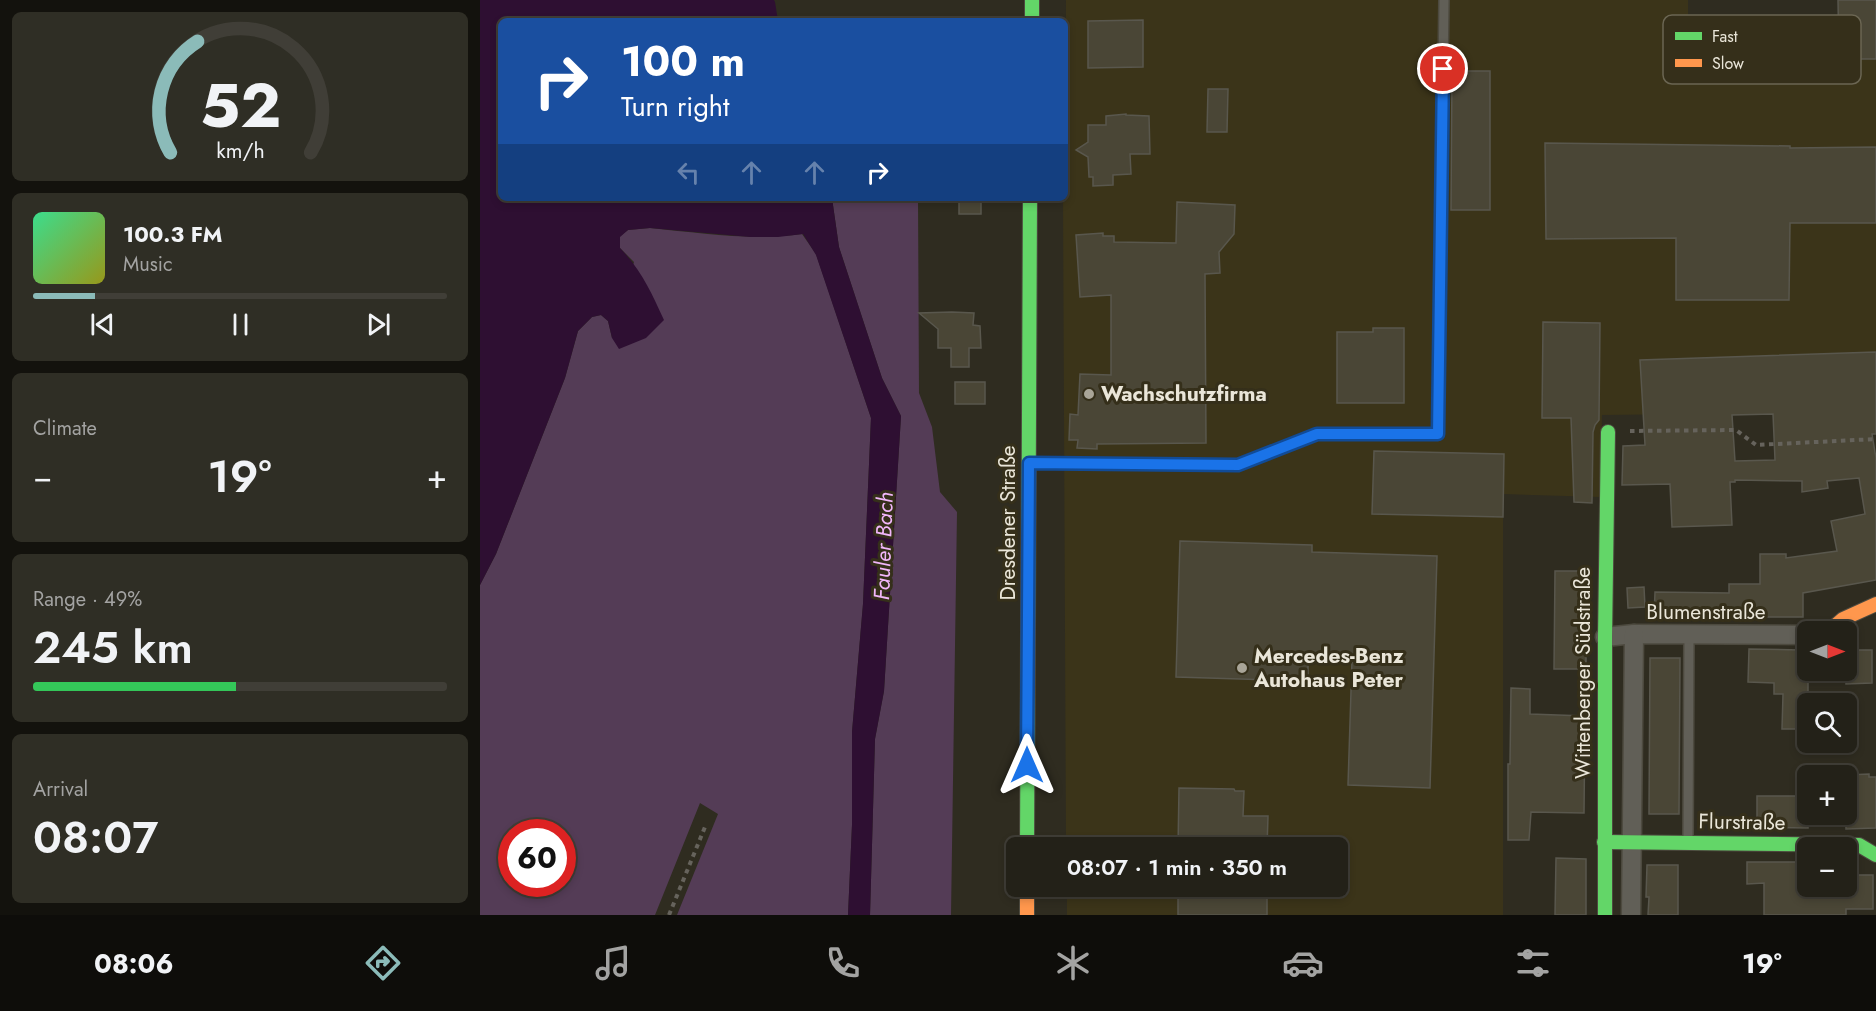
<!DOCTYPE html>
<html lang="en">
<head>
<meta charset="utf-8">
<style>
	body { margin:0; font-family:Jost,sans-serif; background:#2f2e25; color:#f1f3f6; height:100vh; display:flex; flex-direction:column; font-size:22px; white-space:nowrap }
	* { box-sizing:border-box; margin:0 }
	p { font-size:20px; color:#a3a3a2 }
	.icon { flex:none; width:33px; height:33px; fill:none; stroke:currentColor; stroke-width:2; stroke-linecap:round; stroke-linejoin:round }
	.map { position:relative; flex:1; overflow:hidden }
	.details { display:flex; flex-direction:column; gap:12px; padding:12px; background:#13120d; width:480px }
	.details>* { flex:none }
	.hud { position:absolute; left:18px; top:18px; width:570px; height:183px; border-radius:9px; box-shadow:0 3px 9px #0003,0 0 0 2px #403e37; background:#1a4fa0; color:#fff; overflow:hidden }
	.needle { width:39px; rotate:90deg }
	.tools { position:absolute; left:1317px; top:621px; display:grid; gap:12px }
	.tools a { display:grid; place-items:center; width:60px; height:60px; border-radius:9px; background:#232118; box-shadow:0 3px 9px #0003,0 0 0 2px #403e37; font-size:30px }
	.speed { position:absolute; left:18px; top:819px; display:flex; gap:12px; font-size:30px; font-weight:700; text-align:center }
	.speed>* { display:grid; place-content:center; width:78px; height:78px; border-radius:50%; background:#232118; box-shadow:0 3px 9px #0003,0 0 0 2px #403e37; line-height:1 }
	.speed .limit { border:9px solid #d22; background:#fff; color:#111 }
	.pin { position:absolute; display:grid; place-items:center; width:51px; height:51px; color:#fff; margin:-26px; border:3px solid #fff; border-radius:50%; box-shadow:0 2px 6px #0007 }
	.me { position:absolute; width:66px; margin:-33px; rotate:0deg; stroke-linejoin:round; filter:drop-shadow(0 0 4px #0008) }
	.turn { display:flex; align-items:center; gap:21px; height:126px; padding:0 24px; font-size:27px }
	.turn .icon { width:78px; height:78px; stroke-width:2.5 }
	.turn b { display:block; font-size:42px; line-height:51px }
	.lanes { display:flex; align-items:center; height:57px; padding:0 24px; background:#0003; justify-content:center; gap:30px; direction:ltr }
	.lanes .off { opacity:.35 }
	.big { font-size:45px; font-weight:600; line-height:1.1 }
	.details .widget { flex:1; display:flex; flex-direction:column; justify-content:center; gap:9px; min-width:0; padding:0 21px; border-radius:9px; background:#2f2e25 }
	.details .dial { align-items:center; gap:0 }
	.dial svg { height:156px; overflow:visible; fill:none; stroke:#403e37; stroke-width:7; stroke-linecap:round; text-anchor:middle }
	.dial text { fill:#f1f3f6; stroke:none }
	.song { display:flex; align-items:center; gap:18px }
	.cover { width:72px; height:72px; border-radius:9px; background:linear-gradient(135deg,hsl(150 70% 55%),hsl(60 70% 35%)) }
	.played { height:6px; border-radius:3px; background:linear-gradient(90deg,#8bbbb9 15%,#403e37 15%) }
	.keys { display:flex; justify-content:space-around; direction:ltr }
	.heat { display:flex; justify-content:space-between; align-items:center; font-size:33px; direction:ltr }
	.charge { height:9px; border-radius:4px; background:linear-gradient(90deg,#34c759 49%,#403e37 0) }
	.trip { position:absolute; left:526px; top:837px; width:342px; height:60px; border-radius:9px; background:#232118; box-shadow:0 3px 9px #0003,0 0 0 2px #403e37; font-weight:600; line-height:60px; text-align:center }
	.dock { display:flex; height:96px; justify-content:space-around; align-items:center; background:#0e0d0a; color:#a3a3a2 }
	.dock .icon { width:42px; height:42px }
	.dock .selected { color:#8bbbb9 }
	.dock b { font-size:27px; color:#f1f3f6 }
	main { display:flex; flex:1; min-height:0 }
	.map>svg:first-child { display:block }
	.built { fill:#3b3419 }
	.green { fill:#543c56; fill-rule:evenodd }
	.water { fill:#2e0f32 }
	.building { fill:#4a4636; stroke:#59574d; stroke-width:1.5; fill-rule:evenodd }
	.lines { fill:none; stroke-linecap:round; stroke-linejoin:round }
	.lane-casing { stroke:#4d4a3f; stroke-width:12 }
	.street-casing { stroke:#4d4a3f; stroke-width:21 }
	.fast-casing { stroke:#4d4a3f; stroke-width:16 }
	.slow-casing { stroke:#4d4a3f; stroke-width:16 }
	.path { stroke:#66635c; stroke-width:4; stroke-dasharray:4.5 4.5; stroke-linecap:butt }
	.lane { stroke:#615f57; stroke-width:9 }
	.street { stroke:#615f57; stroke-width:18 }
	.fast { stroke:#63d668; stroke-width:14 }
	.slow { stroke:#ff974d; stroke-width:14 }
	.route-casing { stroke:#114b97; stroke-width:15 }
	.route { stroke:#1a73e8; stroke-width:10 }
	.poi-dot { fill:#a9a598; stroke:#352f1a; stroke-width:2 }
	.labels { text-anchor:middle; stroke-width:6; stroke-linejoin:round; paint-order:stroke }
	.poi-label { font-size:21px; font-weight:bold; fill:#eae6d9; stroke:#352f1a; text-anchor:start }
	.street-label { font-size:21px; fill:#eae6d9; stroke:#352f1a }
	.water-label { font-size:22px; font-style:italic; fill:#f1b6fa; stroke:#352f1a }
	.key { fill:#352f1a; stroke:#6b6653; stroke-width:1.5 }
	.key-label { font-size:16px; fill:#eae6d9 }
</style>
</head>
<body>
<main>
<section class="details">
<div class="widget dial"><svg viewBox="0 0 100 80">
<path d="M14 69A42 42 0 1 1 86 69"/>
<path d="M14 69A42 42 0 0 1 28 12" stroke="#8bbbb9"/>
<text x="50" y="56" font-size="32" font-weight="700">52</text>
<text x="50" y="72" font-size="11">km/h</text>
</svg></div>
<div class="widget">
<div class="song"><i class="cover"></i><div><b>100.3 FM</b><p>Music</p></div></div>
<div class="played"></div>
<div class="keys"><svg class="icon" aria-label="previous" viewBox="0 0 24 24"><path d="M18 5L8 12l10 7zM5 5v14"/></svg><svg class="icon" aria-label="pause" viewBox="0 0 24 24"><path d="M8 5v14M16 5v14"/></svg><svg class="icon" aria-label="next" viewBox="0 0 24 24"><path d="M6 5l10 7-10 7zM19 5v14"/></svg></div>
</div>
<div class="widget"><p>Climate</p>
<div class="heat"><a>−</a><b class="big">19°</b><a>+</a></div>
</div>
<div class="widget"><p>Range · 49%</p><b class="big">245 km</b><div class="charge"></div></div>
<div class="widget"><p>Arrival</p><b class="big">08:07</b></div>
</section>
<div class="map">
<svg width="1396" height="915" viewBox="0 0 1396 915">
	<rect width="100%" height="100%" fill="#2f2c20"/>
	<polygon class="built" points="586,0 1208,0 1208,20 1396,21 1396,412 1122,415 1120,497 1023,494 1023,915 587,915 587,887 858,886 858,848 586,847 583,198 585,198"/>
	<g class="green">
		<polygon points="352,198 438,198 439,393 452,427 460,492 477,512 471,915 390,915 395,739 404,691 421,416 402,378 359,247"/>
		<path d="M170,228C221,233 272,241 322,234L336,254L391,418L383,604L372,732V825L368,915H197L238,814L220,803L175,915H0V585L16,554L85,378L98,331L112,317L121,315L128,321L132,338L154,262L140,248L139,237L148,230ZM32,832H82V884H32Z"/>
	</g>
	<path class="water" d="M0,0H294L295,2L298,21H21V198H352L359,247L402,378L421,416L404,691L395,739L390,915H368L372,825V732L383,604L391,418L336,255L323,234L298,237H270L170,228L148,230L140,237V248C162,271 171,292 184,320L166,338L139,349L132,338L128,321L121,315L112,317L98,331L85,378L16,554L0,585Z"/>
	<g class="building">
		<polygon points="1358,0 1396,0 1396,59 1359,59"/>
		<polygon points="663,20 663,67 608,68 608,21"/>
		<polygon points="972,71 1010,71 1010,210 971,210"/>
		<polygon points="728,89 748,89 747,132 727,132"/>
		<polygon points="646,114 646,115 669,116 670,154 650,154 651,174 633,175 633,185 613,186 613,177 609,177 608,157 596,150 608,142 608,125 626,125 626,116"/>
		<polygon points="1065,143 1310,146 1310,148 1396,147 1396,223 1310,223 1309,300 1196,300 1196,238 1066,239"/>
		<rect x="479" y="198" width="22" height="16"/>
		<polygon points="697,202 755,205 754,234 739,252 740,273 725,274 726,443 617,444 617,449 597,448 598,440 589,440 590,414 598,415 600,374 631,375 631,295 600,297 596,235 623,233 623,236 634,236 634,242 696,243"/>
		<polygon points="472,312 494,313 493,325 500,326 501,348 489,348 489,367 471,367 471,348 458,348 458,329 439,313"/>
		<polygon points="1063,322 1120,323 1119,420 1115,425 1113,432 1112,503 1094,502 1091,418 1062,418"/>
		<polygon points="893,328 924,328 924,403 857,403 857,332 893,332"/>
		<path d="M1396,352V434H1392L1396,458V580L1323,593V617H1174L1175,592L1249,593V584H1280V554H1306V558L1357,551L1351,521L1385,514L1379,478L1347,481L1348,488L1322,492V481L1255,480V482H1250L1252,525L1192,527L1190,484L1142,485L1143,446L1165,445L1160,360ZM1293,414L1295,460L1255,461L1252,415Z"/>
		<rect x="475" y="382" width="30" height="22"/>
		<polygon points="894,451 1024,454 1023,517 892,514"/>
		<polygon points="700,541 832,545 832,552 957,556 950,788 868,785 872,660 828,658 828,681 696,677"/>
		<polygon points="1075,571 1106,571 1106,669 1074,669"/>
		<polygon points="1164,587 1165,607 1148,608 1147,588"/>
		<polygon points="1269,649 1321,650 1321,670 1328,670 1328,729 1302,729 1303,694 1294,694 1294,683 1268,682"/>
		<polygon points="1366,650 1392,650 1392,683 1366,684"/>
		<polygon points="1170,658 1200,658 1199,814 1169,814"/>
		<polygon points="1031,688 1050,689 1050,714 1105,716 1104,813 1051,812 1049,840 1028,840 1028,764 1030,764"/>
		<polygon points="1389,774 1389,777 1396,777 1396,828 1366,829 1366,775"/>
		<polygon points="699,788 754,789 755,791 764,791 763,816 788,816 787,848 698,848"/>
		<polygon points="1277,796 1328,796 1328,828 1277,827"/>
		<polygon points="1076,858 1106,859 1106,915 1075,915"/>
		<polygon points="1267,862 1323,862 1323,886 1366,886 1366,875 1393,875 1393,909 1366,909 1366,915 1284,915 1284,883 1267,884"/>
		<polygon points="1167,865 1198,865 1198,915 1168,915 1169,897 1166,897"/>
		<rect x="698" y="886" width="89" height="29"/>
	</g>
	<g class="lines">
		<defs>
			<g id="lane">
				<polyline points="551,463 758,465 837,434 958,434 964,0"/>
				<polyline points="1208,842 1209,634"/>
			</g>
			<g id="street">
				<polyline points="1125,637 1154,634 1328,635"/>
				<polyline points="1151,915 1154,634"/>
			</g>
			<g id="fast">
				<polyline points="552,0 552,21"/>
				<polyline points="1124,842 1379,845 1396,855"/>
				<polyline points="547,848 550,198"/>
				<polyline points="1125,915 1125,637 1128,432"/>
			</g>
			<g id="slow">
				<polyline points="1348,632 1363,619 1396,604"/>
				<polyline points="547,886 547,915"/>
			</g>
		</defs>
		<use href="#lane" class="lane-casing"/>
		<use href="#street" class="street-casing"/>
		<use href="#fast" class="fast-casing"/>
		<use href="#slow" class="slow-casing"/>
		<g class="path">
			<polyline points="1150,431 1256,430 1276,445 1396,439"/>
			<polyline points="189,915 225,827"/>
		</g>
		<use href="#lane" class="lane"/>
		<use href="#street" class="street"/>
		<use href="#fast" class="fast"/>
		<use href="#slow" class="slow"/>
	</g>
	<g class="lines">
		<defs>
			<polyline id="route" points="547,765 549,463 758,465 837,434 958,434 963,69"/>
		</defs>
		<use href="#route" class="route-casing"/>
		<use href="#route" class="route"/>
	</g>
	<g class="poi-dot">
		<circle cx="609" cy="394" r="6"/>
		<circle cx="762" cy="668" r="6"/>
	</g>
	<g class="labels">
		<g class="poi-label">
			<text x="621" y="401">Wachschutzfirma</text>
			<text x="774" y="663">Mercedes-Benz<tspan x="774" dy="24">Autohaus Peter</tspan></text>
		</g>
		<g class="street-label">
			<text transform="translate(528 523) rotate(-90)" y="7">Dresdener Straße</text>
			<text x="1226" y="619">Blumenstraße</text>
			<text transform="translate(1103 673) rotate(-90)" y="7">Wittenberger Südstraße</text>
			<text transform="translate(1262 822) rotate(1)" y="7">Flurstraße</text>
		</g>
		<g class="water-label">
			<text transform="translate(403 546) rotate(-88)" y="8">Fauler Bach</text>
		</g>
	</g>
	<rect x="1183" y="15" width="198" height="69" rx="9" class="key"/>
	<rect x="1195" y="32" width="27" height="8" fill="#63d668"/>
	<rect x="1195" y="59" width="27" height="8" fill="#ff974d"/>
	<g class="key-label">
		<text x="1232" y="42">Fast</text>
		<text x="1232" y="69">Slow</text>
	</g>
</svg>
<div class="tools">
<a><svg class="needle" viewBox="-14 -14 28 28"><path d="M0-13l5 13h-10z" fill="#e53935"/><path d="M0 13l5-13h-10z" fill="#a3a3a2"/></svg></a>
<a><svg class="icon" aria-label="search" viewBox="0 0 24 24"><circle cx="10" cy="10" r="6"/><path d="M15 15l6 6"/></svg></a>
<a>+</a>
<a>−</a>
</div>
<div class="speed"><div class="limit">60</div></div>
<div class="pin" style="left:963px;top:69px;background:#d93025"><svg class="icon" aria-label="arrive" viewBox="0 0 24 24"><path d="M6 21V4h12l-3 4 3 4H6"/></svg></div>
<svg class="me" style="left:547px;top:765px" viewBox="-20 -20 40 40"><path d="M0-17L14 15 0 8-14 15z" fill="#1a73e8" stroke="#fff" stroke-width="4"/></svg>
<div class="trip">08:07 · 1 min · 350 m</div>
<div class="hud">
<div class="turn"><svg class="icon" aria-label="right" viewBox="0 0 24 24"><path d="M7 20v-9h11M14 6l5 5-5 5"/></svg><div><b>100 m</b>Turn right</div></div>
<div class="lanes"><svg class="icon off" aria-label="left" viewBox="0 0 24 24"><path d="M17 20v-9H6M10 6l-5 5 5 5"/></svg><svg class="icon off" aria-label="ahead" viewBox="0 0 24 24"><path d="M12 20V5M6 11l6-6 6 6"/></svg><svg class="icon off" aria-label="ahead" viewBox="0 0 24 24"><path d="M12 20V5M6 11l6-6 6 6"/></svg><svg class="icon" aria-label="right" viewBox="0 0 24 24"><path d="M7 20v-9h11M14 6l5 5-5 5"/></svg></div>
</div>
</div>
</main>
<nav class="dock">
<b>08:06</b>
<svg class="icon selected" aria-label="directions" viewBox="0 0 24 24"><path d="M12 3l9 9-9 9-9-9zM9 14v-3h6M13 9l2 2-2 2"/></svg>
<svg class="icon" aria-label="music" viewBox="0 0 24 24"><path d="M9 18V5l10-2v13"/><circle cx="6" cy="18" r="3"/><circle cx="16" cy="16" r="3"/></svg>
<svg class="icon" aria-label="phone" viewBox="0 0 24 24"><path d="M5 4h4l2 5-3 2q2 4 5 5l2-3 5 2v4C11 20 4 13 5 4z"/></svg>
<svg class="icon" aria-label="climate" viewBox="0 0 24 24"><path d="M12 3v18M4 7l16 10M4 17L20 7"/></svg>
<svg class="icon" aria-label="car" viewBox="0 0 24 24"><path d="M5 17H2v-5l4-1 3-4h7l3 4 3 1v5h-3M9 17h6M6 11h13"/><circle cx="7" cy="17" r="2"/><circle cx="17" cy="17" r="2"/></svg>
<svg class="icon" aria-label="filters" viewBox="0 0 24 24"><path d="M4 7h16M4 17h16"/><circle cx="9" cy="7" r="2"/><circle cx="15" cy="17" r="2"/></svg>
<b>19°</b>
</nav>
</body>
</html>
